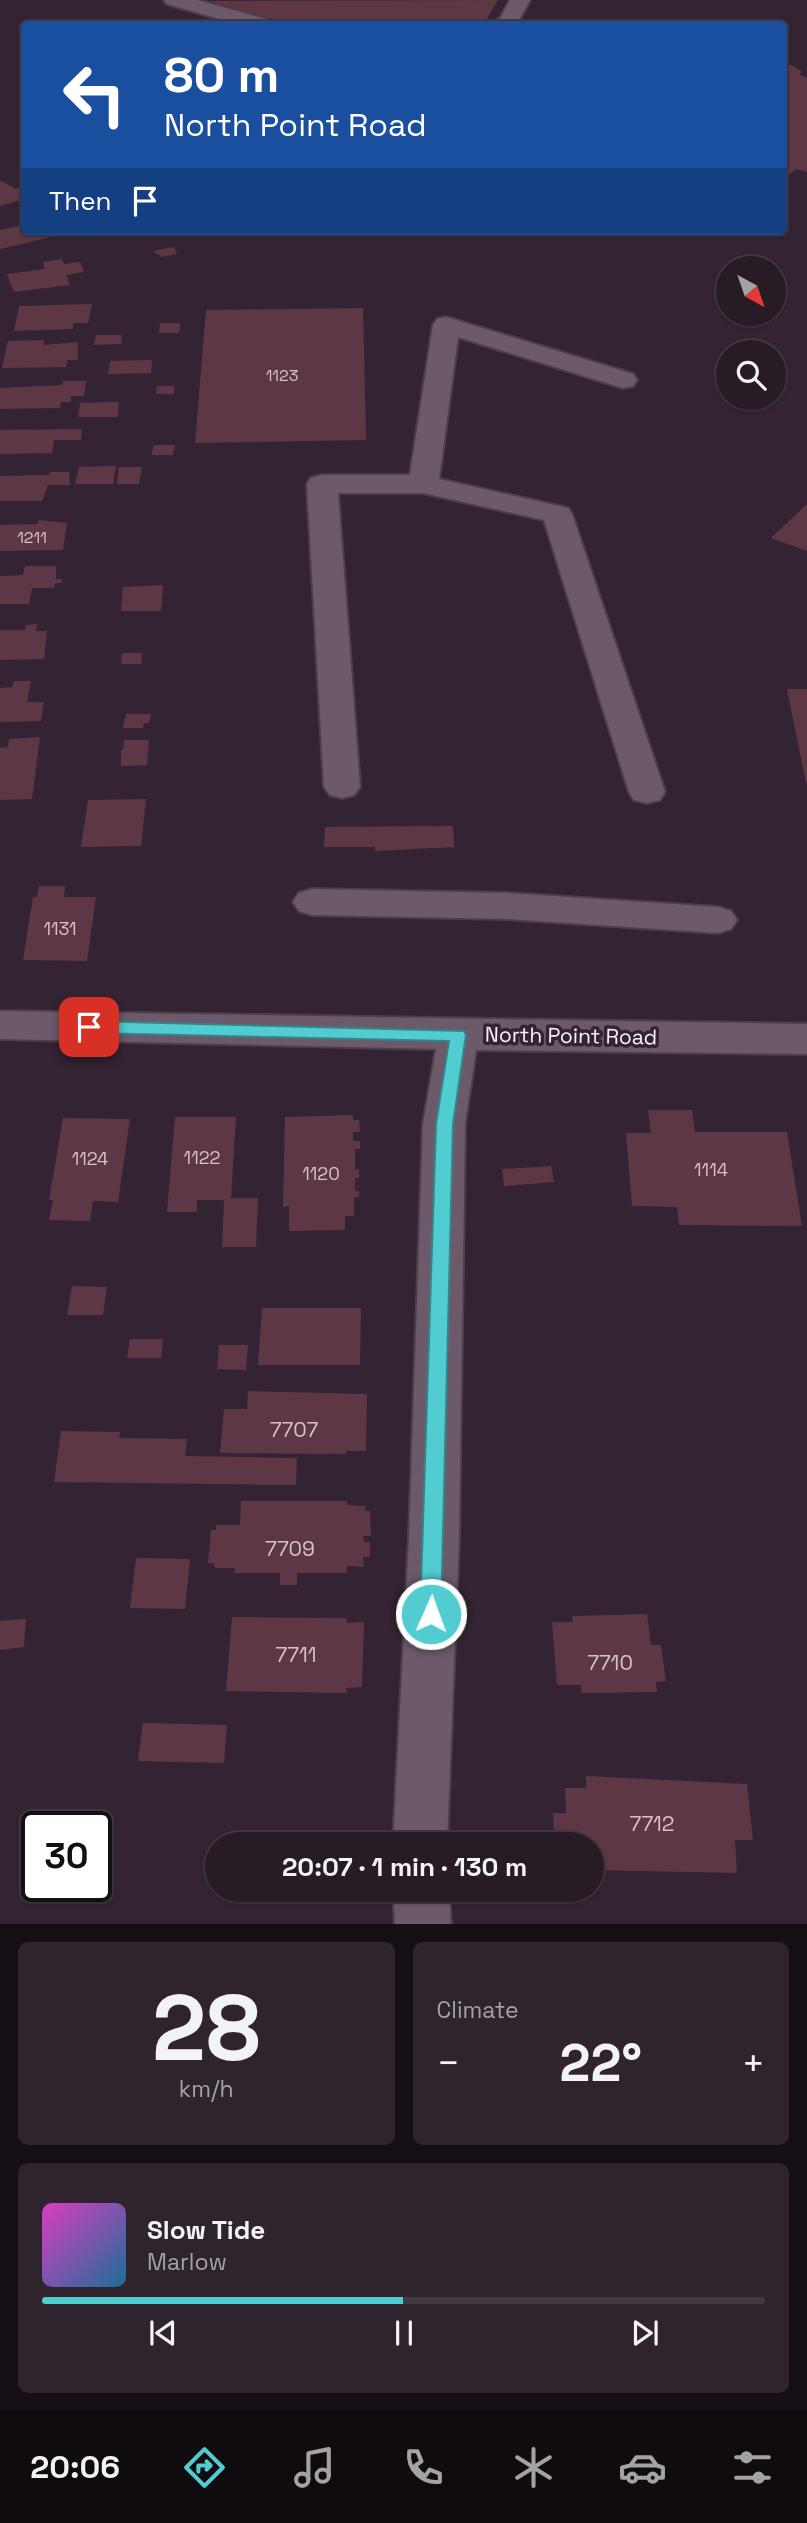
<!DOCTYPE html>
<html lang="en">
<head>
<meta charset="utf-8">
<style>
	body { margin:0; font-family:"Space Grotesk",sans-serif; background:#2f242e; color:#f1f3f6; height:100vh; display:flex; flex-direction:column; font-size:26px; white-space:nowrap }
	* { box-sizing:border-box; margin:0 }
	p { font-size:23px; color:#a4a1a7 }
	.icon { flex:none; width:38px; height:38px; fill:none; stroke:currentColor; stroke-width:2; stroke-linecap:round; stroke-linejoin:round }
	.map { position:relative; height:1924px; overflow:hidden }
	.sheet { display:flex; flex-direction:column; gap:18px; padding:18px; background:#150f15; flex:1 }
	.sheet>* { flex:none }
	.hud { position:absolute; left:21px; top:21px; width:766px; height:214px; border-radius:7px; box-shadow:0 2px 5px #0004,0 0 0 2px #433943; background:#1a4fa0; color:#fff; overflow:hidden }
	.needle { width:46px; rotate:140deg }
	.fabs { position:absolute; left:716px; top:256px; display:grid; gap:14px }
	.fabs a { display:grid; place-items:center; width:70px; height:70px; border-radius:50%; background:#271b26; box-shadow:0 2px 5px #0004,0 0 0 2px #433943; font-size:35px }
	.speed { position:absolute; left:21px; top:1811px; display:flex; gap:14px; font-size:35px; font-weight:700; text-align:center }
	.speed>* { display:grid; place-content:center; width:91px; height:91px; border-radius:50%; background:#271b26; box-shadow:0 2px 5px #0004,0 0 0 2px #433943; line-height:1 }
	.speed .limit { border:4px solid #111; border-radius:10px; background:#fff; color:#111 }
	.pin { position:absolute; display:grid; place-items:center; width:60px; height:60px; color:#fff; margin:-30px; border-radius:14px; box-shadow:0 4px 10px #0006 }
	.me { position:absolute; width:77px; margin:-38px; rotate:2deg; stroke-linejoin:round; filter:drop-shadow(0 0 5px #0008) }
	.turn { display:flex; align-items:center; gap:24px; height:147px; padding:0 28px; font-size:32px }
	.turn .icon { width:91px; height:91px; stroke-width:2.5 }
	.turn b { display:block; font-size:49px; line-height:60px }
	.then { display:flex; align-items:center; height:66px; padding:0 28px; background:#0003; gap:14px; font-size:26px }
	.big { font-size:52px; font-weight:800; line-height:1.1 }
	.sheet .tile { flex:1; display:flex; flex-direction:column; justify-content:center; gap:10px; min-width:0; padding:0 24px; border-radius:10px; background:#2f242e }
	.sheet .dial { align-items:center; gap:0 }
	.dial b { font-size:91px; line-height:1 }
	.song { display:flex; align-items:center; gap:21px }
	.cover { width:84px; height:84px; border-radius:10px; background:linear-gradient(135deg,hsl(310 70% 55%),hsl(200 70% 35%)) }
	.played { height:7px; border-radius:4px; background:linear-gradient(90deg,#51ccd1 50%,#433943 50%) }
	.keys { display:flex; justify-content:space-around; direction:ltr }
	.heat { display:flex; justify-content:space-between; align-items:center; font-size:38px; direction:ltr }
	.sheet .tiles { flex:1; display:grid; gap:18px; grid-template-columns:1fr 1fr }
	.tile:last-child { grid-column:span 2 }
	.trip { position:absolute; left:205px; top:1832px; width:399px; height:70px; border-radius:35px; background:#271b26; box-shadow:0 2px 5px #0004,0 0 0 2px #433943; font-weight:800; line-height:70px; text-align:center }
	.tab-bar { display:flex; height:112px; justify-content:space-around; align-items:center; background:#100b0f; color:#a4a1a7 }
	.tab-bar .icon { width:49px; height:49px }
	.tab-bar .selected { color:#51ccd1 }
	.tab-bar b { font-size:32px; color:#f1f3f6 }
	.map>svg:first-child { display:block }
	.building { fill:#5e3744 }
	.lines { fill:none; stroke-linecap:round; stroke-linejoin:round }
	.minor-casing { stroke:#4c3f4b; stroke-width:4 }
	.minor { fill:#6c5a6b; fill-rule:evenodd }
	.route { fill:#51ccd1; stroke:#358588; stroke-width:2 }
	.labels { text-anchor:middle; stroke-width:7; stroke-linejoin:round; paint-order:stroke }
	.far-number-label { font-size:16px; fill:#d4c2cc }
	.number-label { font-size:18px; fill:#d4c2cc }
	.street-label { font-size:21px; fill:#fbf0fa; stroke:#342433 }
	.near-number-label { font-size:21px; fill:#d4c2cc }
</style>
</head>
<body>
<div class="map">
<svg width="807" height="1925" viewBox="0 0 807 1925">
	<rect width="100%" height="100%" fill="#342433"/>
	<g class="building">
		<polygon points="498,0 484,24 307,24 283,22 207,1"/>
		<polygon points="784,63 795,67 801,71 800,75 807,78 807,172 796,169 784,178"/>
		<polygon points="0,180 16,189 24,186 24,199 0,206"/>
		<polygon points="24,225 24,231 60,231 64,234 0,249 0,230"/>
		<polygon points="174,247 177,254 162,257 153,251"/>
		<polygon points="62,259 64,264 80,262 84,272 66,275 70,285 14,292 7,274 45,269 43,262"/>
		<polygon points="92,304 88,323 73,323 73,329 14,331 19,306"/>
		<polygon points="363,308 366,440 195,443 206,310"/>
		<polygon points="160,323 180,323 179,333 159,333"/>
		<polygon points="96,335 122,335 121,344 94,345"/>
		<polygon points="44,340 43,345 78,342 78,360 67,360 66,367 2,368 8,341"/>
		<polygon points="152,360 151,373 108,374 110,361"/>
		<polygon points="63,381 86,381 84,396 71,396 71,402 61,402 60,408 0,409 0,388 62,385"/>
		<polygon points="157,386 174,386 174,394 156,394"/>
		<polygon points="119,402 118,417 78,417 80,403"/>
		<polygon points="82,429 81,440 54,440 52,453 0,454 0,430"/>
		<polygon points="154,445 175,445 173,455 151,455"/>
		<polygon points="116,466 113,484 75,484 79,467"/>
		<polygon points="119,467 142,467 139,484 117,484"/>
		<polygon points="50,472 69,472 70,485 48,485 42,501 0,501 0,476 49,475"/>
		<polygon points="807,504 807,551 771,538"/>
		<polygon points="38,520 67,523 63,550 0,551 0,525 38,524"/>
		<polygon points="25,566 56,566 56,579 62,579 61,583 55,583 54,588 32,588 29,604 0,604 0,576 23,575"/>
		<polygon points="163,585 161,611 121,611 123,587"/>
		<polygon points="37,624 36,631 47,631 44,659 0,660 0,630 25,630 26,625"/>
		<polygon points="122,653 142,653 141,664 121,664"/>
		<polygon points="14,681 31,681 27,702 44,702 41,721 0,722 0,688 12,687"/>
		<polygon points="787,689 807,689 807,782 806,783"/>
		<polygon points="126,714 151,714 149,723 144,723 143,728 123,728"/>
		<polygon points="40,737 32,799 0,800 0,748 8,747 9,739"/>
		<polygon points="124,740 149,740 147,765 121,766 121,750 123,750"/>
		<polygon points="146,799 141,846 81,847 88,800"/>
		<polygon points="453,826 454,847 375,851 375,847 324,847 325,827"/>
		<polygon points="39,886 65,886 64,897 96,897 87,961 23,960 33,897 37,897"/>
		<polygon points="648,1110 692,1110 695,1132 787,1132 802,1226 679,1225 677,1207 632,1206 626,1133 651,1133"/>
		<polygon points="353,1115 353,1120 359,1120 360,1132 353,1132 353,1141 360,1141 360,1149 355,1149 355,1170 359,1169 359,1178 355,1178 355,1191 359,1191 359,1197 354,1197 354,1216 345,1216 345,1230 289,1231 289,1206 283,1207 285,1117"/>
		<polygon points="175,1117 236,1117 231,1198 258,1198 256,1247 222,1247 224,1200 197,1200 197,1212 167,1212"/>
		<polygon points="63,1118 130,1119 118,1202 93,1201 90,1221 49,1220 53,1200 49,1200"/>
		<polygon points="551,1166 554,1182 504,1186 502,1169"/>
		<polygon points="72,1286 107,1287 103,1315 67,1315"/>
		<polygon points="262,1308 361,1308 360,1365 258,1365"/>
		<polygon points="130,1339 163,1339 161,1358 127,1358"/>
		<polygon points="219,1345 248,1345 246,1370 217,1369"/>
		<polygon points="248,1391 367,1394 366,1451 346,1451 346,1454 220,1453 224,1409 247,1409"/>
		<polygon points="61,1431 120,1432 119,1438 187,1439 185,1456 297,1458 296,1485 54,1482"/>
		<polygon points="241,1501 347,1501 347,1505 365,1506 365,1511 370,1511 371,1536 363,1536 364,1542 370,1542 370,1557 363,1557 364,1567 347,1566 347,1573 297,1573 297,1585 280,1585 280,1573 234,1573 235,1568 215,1568 214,1563 208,1563 211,1530 216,1530 216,1525 240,1525"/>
		<polygon points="136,1558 190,1559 185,1609 130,1608"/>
		<polygon points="647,1614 651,1645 661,1645 666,1681 656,1682 657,1692 581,1693 581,1685 557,1685 552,1622 573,1622 572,1616"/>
		<polygon points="232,1617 346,1618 347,1623 364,1622 362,1687 346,1688 347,1693 226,1691"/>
		<polygon points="26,1619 24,1647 0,1650 0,1621"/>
		<polygon points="143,1723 227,1725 224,1763 138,1761"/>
		<polygon points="586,1776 747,1784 753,1840 735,1840 737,1873 592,1870 592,1844 567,1844 567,1835 554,1835 553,1813 566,1813 565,1788 586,1788"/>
	</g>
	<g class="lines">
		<defs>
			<g id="minor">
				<polygon points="164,0 197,0 266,19 269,24 237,24 167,4"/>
				<polygon points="510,0 530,0 517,24 493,24 501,17"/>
				<polygon points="446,317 633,374 637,380 633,386 623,388 458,337 439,479 568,508 572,514 665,792 660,800 647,803 634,800 629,792 544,520 423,493 338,493 360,787 354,795 342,798 330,795 324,787 307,484 311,478 322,475 410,475 433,325 437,319"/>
				<polygon points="312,889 507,893 718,907 731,911 737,920 731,929 718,933 507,919 312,915 299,911 293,902 299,893"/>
				<polygon points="0,1011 807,1024 807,1054 476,1050 465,1124 459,1537 447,1844 393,1844 409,1537 423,1124 436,1049 0,1039"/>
				<polygon points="393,1890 449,1890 451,1925 395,1925"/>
			</g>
		</defs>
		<use href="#minor" class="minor-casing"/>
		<use href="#minor" class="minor"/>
	</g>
	<polygon class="route" points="89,1021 464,1031 466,1035 453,1124 441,1614 438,1621 431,1623 423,1621 420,1614 436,1124 449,1041 89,1033 81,1027"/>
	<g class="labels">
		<g class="far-number-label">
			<text x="282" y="381">1123</text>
			<text x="32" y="543">1211</text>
		</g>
		<g class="number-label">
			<text x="60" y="935">1131</text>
			<text x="202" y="1164">1122</text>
			<text x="90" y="1165">1124</text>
			<text x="711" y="1176">1114</text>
			<text x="321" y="1180">1120</text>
		</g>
		<g class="street-label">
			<text transform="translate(571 1036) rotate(1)" y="7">North Point Road</text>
		</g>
		<g class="near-number-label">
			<text x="294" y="1437">7707</text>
			<text x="290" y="1556">7709</text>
			<text x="296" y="1662">7711</text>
			<text x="610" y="1670">7710</text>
			<text x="652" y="1831">7712</text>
		</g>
	</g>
</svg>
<div class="fabs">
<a><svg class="needle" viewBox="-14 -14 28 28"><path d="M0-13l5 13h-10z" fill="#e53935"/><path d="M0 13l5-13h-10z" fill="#a4a1a7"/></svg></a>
<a><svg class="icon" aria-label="search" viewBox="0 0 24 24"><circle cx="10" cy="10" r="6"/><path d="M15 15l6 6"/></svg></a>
</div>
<div class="speed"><div class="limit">30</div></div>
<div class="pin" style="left:89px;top:1027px;background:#d93025"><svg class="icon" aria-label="arrive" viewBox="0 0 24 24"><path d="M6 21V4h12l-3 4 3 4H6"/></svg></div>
<svg class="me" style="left:431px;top:1614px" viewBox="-20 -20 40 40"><circle r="17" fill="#51ccd1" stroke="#fff" stroke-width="3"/><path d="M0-11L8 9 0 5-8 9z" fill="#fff"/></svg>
<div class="trip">20:07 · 1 min · 130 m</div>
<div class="hud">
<div class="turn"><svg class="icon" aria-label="left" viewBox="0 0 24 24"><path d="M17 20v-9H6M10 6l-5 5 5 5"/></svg><div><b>80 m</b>North Point Road</div></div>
<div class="then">Then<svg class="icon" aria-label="arrive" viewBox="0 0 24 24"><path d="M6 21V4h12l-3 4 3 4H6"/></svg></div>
</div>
</div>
<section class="sheet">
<div class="tiles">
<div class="tile dial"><b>28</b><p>km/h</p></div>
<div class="tile"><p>Climate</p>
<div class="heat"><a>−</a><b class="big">22°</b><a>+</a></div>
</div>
<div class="tile">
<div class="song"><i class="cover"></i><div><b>Slow Tide</b><p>Marlow</p></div></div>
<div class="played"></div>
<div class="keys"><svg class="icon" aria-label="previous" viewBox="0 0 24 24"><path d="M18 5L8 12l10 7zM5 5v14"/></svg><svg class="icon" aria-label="pause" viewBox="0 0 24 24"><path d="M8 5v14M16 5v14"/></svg><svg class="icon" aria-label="next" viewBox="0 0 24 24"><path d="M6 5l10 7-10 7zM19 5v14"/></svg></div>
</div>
</div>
</section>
<nav class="tab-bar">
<b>20:06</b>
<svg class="icon selected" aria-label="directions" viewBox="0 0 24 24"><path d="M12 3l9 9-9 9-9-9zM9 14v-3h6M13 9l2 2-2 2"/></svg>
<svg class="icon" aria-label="music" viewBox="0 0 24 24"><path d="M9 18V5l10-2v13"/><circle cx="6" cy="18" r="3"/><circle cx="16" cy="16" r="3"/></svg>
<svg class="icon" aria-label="phone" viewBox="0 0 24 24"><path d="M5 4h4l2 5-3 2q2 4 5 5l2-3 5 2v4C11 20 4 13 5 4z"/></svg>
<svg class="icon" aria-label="climate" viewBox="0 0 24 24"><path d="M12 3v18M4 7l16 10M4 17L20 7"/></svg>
<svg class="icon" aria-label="car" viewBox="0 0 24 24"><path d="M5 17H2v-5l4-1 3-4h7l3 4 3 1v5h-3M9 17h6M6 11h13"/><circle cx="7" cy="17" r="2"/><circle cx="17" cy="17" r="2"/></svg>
<svg class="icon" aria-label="filters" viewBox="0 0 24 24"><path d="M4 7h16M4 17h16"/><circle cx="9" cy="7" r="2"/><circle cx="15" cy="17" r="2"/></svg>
</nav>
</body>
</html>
